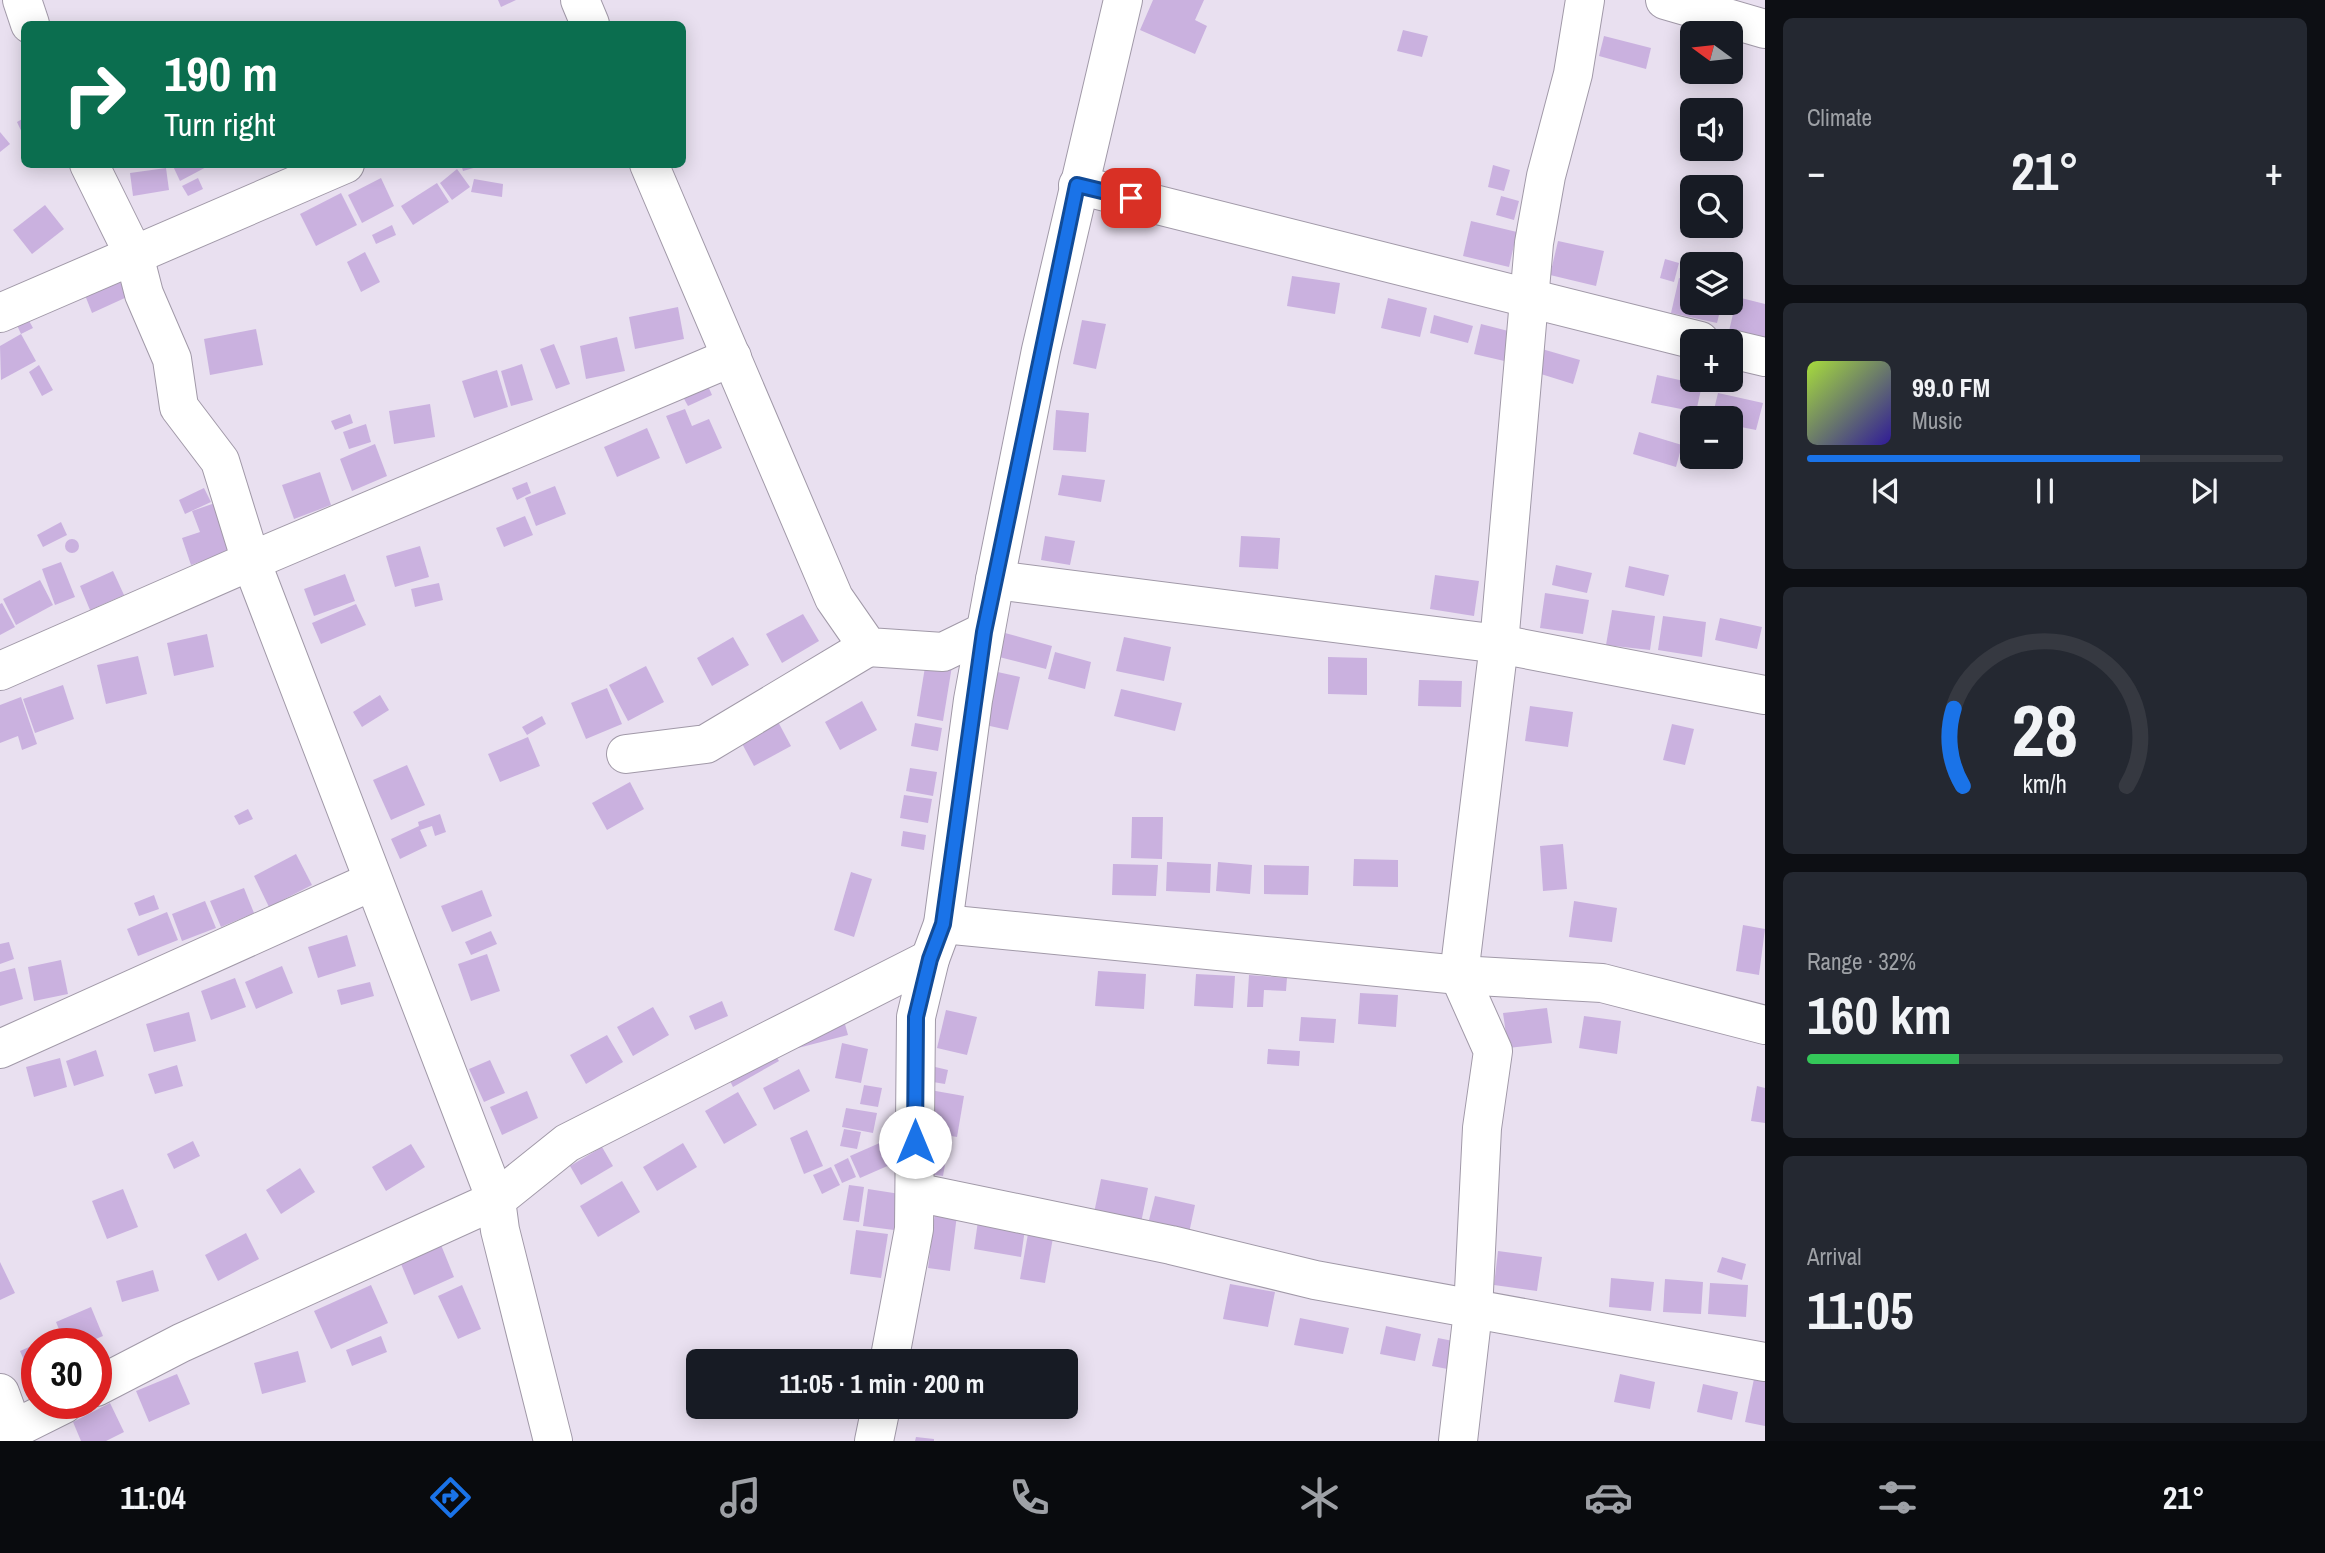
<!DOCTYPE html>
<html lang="en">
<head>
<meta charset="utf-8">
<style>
	body { margin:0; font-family:"Archivo Narrow",sans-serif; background:#242831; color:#f1f3f6; height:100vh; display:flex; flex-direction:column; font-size:26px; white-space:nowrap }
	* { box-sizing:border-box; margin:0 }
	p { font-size:23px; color:#9ea1a6 }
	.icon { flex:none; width:38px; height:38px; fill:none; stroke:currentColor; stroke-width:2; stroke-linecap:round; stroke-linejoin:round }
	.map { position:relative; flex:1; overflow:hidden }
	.drawer { display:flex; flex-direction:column; gap:18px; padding:18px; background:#0d0f14; width:560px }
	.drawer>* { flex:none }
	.top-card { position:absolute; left:21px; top:21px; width:665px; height:147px; border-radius:10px; box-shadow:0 4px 18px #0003; background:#0b6e4f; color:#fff; overflow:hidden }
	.needle { width:46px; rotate:285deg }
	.tools { position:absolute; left:1680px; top:21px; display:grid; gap:14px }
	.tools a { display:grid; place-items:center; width:63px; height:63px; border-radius:10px; background:#171b24; box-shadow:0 4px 18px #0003; font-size:35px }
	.speed { position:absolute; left:21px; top:1328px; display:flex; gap:14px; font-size:35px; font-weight:700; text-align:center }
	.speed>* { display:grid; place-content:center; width:91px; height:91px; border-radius:50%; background:#171b24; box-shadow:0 4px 18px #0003; line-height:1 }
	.speed .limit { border:10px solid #d22; background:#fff; color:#111 }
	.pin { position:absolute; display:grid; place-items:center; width:60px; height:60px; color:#fff; margin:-30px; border-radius:14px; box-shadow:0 4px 10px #0006 }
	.me { position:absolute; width:77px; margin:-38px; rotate:0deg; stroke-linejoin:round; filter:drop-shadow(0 0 5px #0008) }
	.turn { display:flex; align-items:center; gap:24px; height:147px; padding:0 28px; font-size:32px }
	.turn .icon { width:91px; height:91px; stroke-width:2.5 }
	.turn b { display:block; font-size:49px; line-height:60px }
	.big { font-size:52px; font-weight:700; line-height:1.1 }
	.drawer .widget { flex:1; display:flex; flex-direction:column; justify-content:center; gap:10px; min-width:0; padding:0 24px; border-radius:10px; background:#242831 }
	.drawer .dial { align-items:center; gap:0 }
	.dial svg { height:182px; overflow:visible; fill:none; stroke:#363941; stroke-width:7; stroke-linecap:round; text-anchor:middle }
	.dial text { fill:#f1f3f6; stroke:none }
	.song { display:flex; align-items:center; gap:21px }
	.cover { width:84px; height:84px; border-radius:10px; background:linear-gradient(135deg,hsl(80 70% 55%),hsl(250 70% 35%)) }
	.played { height:7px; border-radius:4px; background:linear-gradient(90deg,#1a73e8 70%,#363941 70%) }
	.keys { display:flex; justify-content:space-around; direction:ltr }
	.heat { display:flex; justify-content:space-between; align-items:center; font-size:38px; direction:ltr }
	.charge { height:10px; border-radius:5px; background:linear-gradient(90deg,#34c759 32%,#363941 0) }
	.trip { position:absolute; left:686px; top:1349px; width:392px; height:70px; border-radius:10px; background:#171b24; box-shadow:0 4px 18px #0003; font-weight:700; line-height:70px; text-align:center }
	.tabs { display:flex; height:112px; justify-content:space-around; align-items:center; background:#090b0e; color:#9ea1a6 }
	.tabs .icon { width:49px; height:49px }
	.tabs .active { color:#1a73e8 }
	.tabs b { font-size:32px; color:#f1f3f6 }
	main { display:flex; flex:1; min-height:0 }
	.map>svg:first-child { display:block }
	.building { fill:#cab1df }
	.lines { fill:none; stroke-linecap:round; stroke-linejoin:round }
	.minor-casing { stroke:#a199a8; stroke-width:40 }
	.minor { stroke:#fff; stroke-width:38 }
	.route-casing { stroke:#114b97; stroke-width:18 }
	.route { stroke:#1a73e8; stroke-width:12 }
</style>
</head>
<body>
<main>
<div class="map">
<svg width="1765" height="1441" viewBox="0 0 1765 1441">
	<rect width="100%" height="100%" fill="#e9e0f0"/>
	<g class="building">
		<polygon points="498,0 516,0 501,7"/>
		<polygon points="1153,0 1204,0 1195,20 1207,26 1195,54 1140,30"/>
		<polygon points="1403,30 1428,36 1422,57 1397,51"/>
		<polygon points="1604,36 1651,48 1646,69 1599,56"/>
		<polygon points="1691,42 1692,42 1692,61 1687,60"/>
		<polygon points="24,118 24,137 17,122"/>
		<polygon points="0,132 10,144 0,152"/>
		<polygon points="172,164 212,164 180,181"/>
		<polygon points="461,164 484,164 484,165 463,171"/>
		<polygon points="1493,165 1510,170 1504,191 1488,187"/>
		<polygon points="166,168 169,190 133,196 130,173"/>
		<polygon points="457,169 470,187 452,200 440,183"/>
		<polygon points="198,178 203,189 188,196 182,186"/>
		<polygon points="381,178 394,206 362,223 348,195"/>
		<polygon points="474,179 503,184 502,197 471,192"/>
		<polygon points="437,183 449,202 413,225 401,206"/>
		<polygon points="341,193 357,225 316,246 300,214"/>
		<polygon points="1501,196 1519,201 1514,220 1496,215"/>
		<polygon points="45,205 64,229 32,254 13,230"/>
		<polygon points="1471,221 1517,232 1509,267 1463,256"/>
		<polygon points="392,225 396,235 376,244 372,235"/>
		<polygon points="1558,241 1604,251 1596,286 1550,275"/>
		<polygon points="365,252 380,282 361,292 347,262"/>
		<polygon points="1665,259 1679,263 1674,282 1660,278"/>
		<polygon points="117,275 127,297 92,313 83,290"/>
		<polygon points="1292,276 1340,283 1335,314 1287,306"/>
		<polygon points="1679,278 1692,281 1692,303 1722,303 1717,323 1671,313"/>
		<polygon points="1737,297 1765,304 1765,340 1729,331"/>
		<polygon points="1388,298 1427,308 1420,337 1381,328"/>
		<polygon points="678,307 684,339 635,349 629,317"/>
		<polygon points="1434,315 1473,326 1468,343 1430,333"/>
		<polygon points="27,317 33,328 21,334 16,323"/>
		<polygon points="1082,320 1106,324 1096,369 1073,364"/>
		<polygon points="1481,324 1520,334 1513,363 1474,354"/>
		<polygon points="256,329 263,365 210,375 204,339"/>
		<polygon points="21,334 36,361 1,380 0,346"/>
		<polygon points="617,337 625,371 586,379 580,346"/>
		<polygon points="554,344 570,384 556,389 540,349"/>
		<polygon points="1535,347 1580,360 1573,384 1528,370"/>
		<polygon points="522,364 533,400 511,406 501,371"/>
		<polygon points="39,365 53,390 42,396 29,372"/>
		<polygon points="497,370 508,407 474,418 462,381"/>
		<polygon points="1657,375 1702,385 1696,412 1651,403"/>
		<polygon points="708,386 712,395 688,406 683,397"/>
		<polygon points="1718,393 1763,403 1756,430 1731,425 1731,418 1712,418"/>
		<polygon points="430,404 435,437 394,444 389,411"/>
		<polygon points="685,409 692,426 709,419 722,448 686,464 666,416"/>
		<polygon points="1056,410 1089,413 1086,452 1053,450"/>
		<polygon points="350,414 353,423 335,430 331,421"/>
		<polygon points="366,424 371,442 349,449 343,432"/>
		<polygon points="647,428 660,458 617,477 604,447"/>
		<polygon points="1639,432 1682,445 1676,467 1633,454"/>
		<polygon points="375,444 387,476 352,491 340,459"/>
		<polygon points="320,472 331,505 294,519 282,485"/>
		<polygon points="1062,475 1105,480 1101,502 1058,495"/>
		<polygon points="527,482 531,493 517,500 512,488"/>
		<polygon points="555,486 566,514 536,526 525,498"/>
		<polygon points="204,488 211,502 185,514 179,500"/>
		<polygon points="215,503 232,550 191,565 182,538 200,532 192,511"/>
		<polygon points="525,516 533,535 504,547 496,528"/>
		<polygon points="61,522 67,535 43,547 37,535"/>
		<polygon points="1045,536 1075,541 1070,565 1041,560"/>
		<polygon points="1241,536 1280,538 1278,569 1239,567"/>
		<circle cx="72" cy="546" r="7"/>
		<polygon points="420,546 429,577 395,587 386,556"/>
		<polygon points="61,562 75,597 55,605 42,569"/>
		<polygon points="1556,565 1592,573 1587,593 1552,585"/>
		<polygon points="1629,566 1669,575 1664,596 1625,587"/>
		<polygon points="113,571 124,595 90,610 80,586"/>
		<polygon points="345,574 355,601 314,616 304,589"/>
		<polygon points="1435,575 1479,581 1474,616 1430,609"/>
		<polygon points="40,580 53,605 16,625 3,599"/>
		<polygon points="439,583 443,600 415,607 411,589"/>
		<polygon points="1545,593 1589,600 1583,634 1540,628"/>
		<polygon points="2,603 15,627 0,635 0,604"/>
		<polygon points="356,604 366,625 321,644 312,623"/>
		<polygon points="1612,610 1655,616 1650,650 1606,645"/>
		<polygon points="803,614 819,641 782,663 766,634"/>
		<polygon points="1663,616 1706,622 1702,657 1658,650"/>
		<polygon points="1720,618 1762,627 1757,649 1715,640"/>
		<polygon points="1005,633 1052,646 1046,669 999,657"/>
		<polygon points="207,634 214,667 174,676 167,643"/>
		<polygon points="733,637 749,665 712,686 697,658"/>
		<polygon points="1124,637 1171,647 1164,681 1116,671"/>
		<polygon points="1055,652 1091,662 1085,689 1048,679"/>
		<polygon points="138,656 147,694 106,704 97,665"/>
		<polygon points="1328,657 1367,658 1367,695 1328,694"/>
		<polygon points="926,661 952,666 943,721 917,716"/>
		<polygon points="646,666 664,702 628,721 609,685"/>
		<polygon points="993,671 1020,677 1008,730 981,724"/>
		<polygon points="1419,680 1462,681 1461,707 1418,706"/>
		<polygon points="63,685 74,719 35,733 23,699"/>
		<polygon points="607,688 622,724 586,739 571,703"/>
		<polygon points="1121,689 1182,703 1175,731 1114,716"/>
		<polygon points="380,695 389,710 362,727 353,712"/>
		<polygon points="21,697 37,744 22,750 18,736 0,743 0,705"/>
		<polygon points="862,701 877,730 840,750 825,722"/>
		<polygon points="1530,706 1573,712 1568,747 1525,741"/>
		<polygon points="542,716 546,724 527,735 522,727"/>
		<polygon points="776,718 791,746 754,766 739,738"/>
		<polygon points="915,723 942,728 938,751 911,746"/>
		<polygon points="1672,724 1694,729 1685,765 1663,760"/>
		<polygon points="528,737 540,766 500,782 488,754"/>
		<polygon points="407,765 425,805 391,820 373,780"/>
		<polygon points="910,768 937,772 933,796 906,791"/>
		<polygon points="630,782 644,809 607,830 592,803"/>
		<polygon points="904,795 932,799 928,823 900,818"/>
		<polygon points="248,809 253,819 239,825 234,816"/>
		<polygon points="440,814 446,832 435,836 432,826 420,830 427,846 400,859 391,839 419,826 418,822"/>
		<polygon points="1132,817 1163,817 1162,859 1131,858"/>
		<polygon points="903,831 926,835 924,850 901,846"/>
		<polygon points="1563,844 1567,889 1543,891 1540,846"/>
		<polygon points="296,854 312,885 269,907 254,876"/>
		<polygon points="1354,859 1398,860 1398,887 1353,886"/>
		<polygon points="1167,862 1211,864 1210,893 1166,891"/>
		<polygon points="1218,862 1252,865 1250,894 1216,891"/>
		<polygon points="1113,864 1158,865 1156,896 1112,895"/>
		<polygon points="1264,865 1309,866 1308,895 1264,894"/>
		<polygon points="851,872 872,879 854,937 834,930"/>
		<polygon points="244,888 254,913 221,927 210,901"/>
		<polygon points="482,890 492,916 452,932 441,906"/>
		<polygon points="154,895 159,909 139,916 134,903"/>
		<polygon points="205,901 216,928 182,941 172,914"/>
		<polygon points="1574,901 1617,908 1612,942 1569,937"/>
		<polygon points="167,912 178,940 138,956 127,929"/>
		<polygon points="1743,925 1765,929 1759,975 1736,971"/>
		<polygon points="491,931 497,944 471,955 465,942"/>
		<polygon points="347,935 356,966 318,978 308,947"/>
		<polygon points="9,942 14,959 0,964 0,944"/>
		<polygon points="487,954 500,991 471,1001 458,964"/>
		<polygon points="61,960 68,994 34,1001 28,967"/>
		<polygon points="282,966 293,993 256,1009 245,982"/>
		<polygon points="15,968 23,999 0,1006 0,972"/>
		<polygon points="1098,971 1146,974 1144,1009 1095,1006"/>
		<polygon points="1196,974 1235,976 1233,1008 1194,1006"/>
		<polygon points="1249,975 1287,978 1286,991 1264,990 1263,1007 1247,1007"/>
		<polygon points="235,978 246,1007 211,1020 201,991"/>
		<polygon points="370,982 374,996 341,1005 337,990"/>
		<polygon points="1360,993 1398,995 1396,1027 1358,1024"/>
		<polygon points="722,1001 728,1016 695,1030 689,1016"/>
		<polygon points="653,1007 669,1035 633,1056 617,1027"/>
		<polygon points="1547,1008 1552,1043 1508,1048 1503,1013"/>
		<polygon points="946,1010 977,1017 967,1055 937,1048"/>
		<polygon points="189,1012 196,1041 154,1052 146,1024"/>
		<polygon points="1584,1016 1621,1021 1617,1054 1579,1048"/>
		<polygon points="843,1017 848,1035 798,1048 794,1031"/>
		<polygon points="1301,1017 1336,1019 1334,1043 1299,1041"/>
		<polygon points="607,1035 623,1062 586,1084 570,1055"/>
		<polygon points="842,1043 868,1049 861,1083 835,1078"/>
		<polygon points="1268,1049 1300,1051 1299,1066 1267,1064"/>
		<polygon points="96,1050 104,1076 74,1086 66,1061"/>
		<polygon points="772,1050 779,1061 733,1087 727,1075"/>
		<polygon points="60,1058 67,1087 34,1097 26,1067"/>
		<polygon points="490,1060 505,1093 484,1102 469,1069"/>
		<polygon points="177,1065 183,1086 155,1094 148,1074"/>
		<polygon points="931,1066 948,1070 945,1084 927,1081"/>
		<polygon points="799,1069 810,1091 774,1110 763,1088"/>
		<polygon points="864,1085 882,1088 878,1107 860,1104"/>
		<polygon points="1757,1086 1765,1088 1765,1123 1751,1121"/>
		<polygon points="930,1090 964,1096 957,1137 922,1131"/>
		<polygon points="527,1091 538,1118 502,1135 490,1107"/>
		<polygon points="738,1092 757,1125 724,1144 705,1111"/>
		<polygon points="846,1108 877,1113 873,1133 842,1127"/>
		<polygon points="844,1129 861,1132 857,1149 840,1146"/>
		<polygon points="807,1130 823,1166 804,1174 790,1138"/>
		<polygon points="926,1138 949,1142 943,1176 921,1173"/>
		<polygon points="193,1141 200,1156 174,1169 167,1154"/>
		<polygon points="882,1142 892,1164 860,1178 850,1156"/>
		<polygon points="683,1143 697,1167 657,1191 643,1167"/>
		<polygon points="411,1144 425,1167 386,1191 372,1167"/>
		<polygon points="602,1147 613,1166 581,1185 570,1166"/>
		<polygon points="848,1158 856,1177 842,1183 834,1165"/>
		<polygon points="831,1167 840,1185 822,1194 813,1175"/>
		<polygon points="300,1168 315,1192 281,1214 266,1190"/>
		<polygon points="1101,1179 1148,1188 1141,1223 1094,1213"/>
		<polygon points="622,1181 640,1212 598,1237 580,1206"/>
		<polygon points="849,1185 864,1187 859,1222 843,1220"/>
		<polygon points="123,1189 138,1227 107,1239 92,1201"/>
		<polygon points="868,1189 900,1194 894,1230 863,1226"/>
		<polygon points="1155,1196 1195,1205 1189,1233 1148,1224"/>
		<polygon points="935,1212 957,1215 950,1271 928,1268"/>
		<polygon points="978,1221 1025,1229 1021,1257 974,1249"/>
		<polygon points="1029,1228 1054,1232 1045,1283 1020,1279"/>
		<polygon points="856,1230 888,1234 881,1278 850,1274"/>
		<polygon points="246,1233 259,1259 218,1281 205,1255"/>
		<polygon points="441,1245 454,1277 414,1295 401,1264"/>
		<polygon points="1498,1251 1542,1257 1537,1291 1494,1285"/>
		<polygon points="1722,1257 1746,1264 1742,1280 1717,1272"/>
		<polygon points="0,1262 15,1293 0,1300"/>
		<polygon points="153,1270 159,1291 122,1302 116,1281"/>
		<polygon points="1611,1278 1654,1282 1651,1311 1609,1307"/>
		<polygon points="1665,1279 1703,1282 1701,1314 1663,1312"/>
		<polygon points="1710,1283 1748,1285 1746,1317 1708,1314"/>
		<polygon points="1230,1284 1275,1292 1268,1327 1223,1319"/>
		<polygon points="371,1285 388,1323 331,1349 314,1311"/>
		<polygon points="462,1285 481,1329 458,1339 438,1296"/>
		<polygon points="91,1307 103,1336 84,1344 65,1344 56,1322"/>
		<polygon points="1300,1318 1349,1328 1343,1354 1294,1345"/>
		<polygon points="1386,1326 1421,1334 1415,1361 1380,1354"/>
		<polygon points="381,1336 387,1352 352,1366 346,1350"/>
		<polygon points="52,1337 55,1344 37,1344 37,1369 29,1372 20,1351"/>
		<polygon points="1438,1338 1473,1345 1468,1373 1432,1366"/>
		<polygon points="298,1351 306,1382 262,1394 254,1363"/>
		<polygon points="177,1374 190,1404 149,1422 136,1391"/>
		<polygon points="1620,1374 1655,1382 1650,1409 1614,1402"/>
		<polygon points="1755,1374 1765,1377 1765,1426 1745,1422"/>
		<polygon points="1703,1384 1738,1392 1732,1420 1697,1412"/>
		<polygon points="110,1403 124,1432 106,1441 81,1441 73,1422"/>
		<polygon points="910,1407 946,1407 945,1413"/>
		<polygon points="916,1437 934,1439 934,1441 915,1441"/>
	</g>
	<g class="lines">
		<defs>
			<g id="minor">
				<polyline points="22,0 30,24"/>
				<polyline points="580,0 590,24"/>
				<polyline points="1665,0 1765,29"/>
				<polyline points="89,164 134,255 144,294 172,359 179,407 220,461 251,561 496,1200 181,1343 96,1387"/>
				<polyline points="649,164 834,598 868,647 943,652 984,632"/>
				<polyline points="1078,185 1700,341"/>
				<polyline points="0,313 345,164"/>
				<polyline points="1731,349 1765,357"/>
				<polyline points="995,580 1499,644 1765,695"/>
				<polyline points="0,671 251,561 732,357"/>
				<polyline points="626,754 706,744 868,647"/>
				<polyline points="943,924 1459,975 1602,983 1765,1025"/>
				<polyline points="0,1049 373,881"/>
				<polyline points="915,1192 1171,1245 1315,1280 1765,1362"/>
				<polyline points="889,1362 914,1229 916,1017 930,959 943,924 973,700 995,580 1041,350 1123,0"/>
				<polyline points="0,1393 13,1429"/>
				<polyline points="0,1436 64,1404"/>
				<polyline points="553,1441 500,1230 496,1200 567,1143 930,959"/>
				<polyline points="874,1441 881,1407"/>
				<polyline points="1458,1441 1473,1311 1482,1128 1493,1051 1459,975 1499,644 1534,243 1546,176 1573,74 1585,0"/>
			</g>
		</defs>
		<use href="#minor" class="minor-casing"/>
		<use href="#minor" class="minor"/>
	</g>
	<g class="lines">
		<defs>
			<polyline id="route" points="915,1142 916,1017 930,959 943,924 984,632 1077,185 1131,198"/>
		</defs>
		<use href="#route" class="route-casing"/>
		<use href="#route" class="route"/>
	</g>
</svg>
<div class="tools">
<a><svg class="needle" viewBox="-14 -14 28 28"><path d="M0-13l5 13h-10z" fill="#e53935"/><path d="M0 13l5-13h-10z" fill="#9ea1a6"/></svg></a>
<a><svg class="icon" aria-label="sound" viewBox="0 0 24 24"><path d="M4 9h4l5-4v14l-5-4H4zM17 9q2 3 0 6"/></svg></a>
<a><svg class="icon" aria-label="search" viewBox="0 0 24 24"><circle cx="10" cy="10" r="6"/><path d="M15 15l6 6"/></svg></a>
<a><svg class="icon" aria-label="layers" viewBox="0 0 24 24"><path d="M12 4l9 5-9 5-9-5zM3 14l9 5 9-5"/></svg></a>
<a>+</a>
<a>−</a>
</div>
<div class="speed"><div class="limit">30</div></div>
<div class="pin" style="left:1131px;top:198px;background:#d93025"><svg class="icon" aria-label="arrive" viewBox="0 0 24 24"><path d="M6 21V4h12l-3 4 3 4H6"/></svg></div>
<svg class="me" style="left:915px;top:1142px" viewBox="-20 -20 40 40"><circle r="19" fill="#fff"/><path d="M0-13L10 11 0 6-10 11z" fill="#1a73e8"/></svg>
<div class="trip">11:05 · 1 min · 200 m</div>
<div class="top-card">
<div class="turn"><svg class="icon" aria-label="right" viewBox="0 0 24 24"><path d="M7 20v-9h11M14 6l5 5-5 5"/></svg><div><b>190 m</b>Turn right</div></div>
</div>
</div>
<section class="drawer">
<div class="widget"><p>Climate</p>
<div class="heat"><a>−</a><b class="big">21°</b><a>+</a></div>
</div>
<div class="widget">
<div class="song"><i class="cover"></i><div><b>99.0 FM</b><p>Music</p></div></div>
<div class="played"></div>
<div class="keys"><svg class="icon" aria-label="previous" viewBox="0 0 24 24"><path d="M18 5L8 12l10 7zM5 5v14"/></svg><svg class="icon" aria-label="pause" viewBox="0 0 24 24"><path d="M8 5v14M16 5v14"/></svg><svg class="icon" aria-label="next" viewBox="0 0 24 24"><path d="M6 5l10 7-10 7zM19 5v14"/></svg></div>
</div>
<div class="widget dial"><svg viewBox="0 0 100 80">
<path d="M14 69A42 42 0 1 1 86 69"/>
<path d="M14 69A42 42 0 0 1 10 35" stroke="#1a73e8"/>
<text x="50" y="56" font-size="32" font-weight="700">28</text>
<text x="50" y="72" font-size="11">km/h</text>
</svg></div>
<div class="widget"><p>Range · 32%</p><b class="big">160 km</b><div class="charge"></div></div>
<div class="widget"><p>Arrival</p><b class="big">11:05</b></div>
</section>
</main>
<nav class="tabs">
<b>11:04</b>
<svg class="icon active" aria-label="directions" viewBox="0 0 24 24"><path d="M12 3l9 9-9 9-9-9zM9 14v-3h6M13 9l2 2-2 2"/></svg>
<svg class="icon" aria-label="music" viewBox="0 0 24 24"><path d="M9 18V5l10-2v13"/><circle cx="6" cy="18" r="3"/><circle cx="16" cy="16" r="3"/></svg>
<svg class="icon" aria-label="phone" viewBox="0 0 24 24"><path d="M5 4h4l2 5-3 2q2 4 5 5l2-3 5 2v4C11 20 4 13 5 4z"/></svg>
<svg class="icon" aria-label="climate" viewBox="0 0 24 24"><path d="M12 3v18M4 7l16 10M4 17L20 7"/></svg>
<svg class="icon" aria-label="car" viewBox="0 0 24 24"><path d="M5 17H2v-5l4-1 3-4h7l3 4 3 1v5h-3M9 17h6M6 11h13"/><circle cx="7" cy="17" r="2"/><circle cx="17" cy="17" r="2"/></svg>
<svg class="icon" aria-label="filters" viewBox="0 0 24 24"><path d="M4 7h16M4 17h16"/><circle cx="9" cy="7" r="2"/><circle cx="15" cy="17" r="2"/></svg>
<b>21°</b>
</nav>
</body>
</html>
